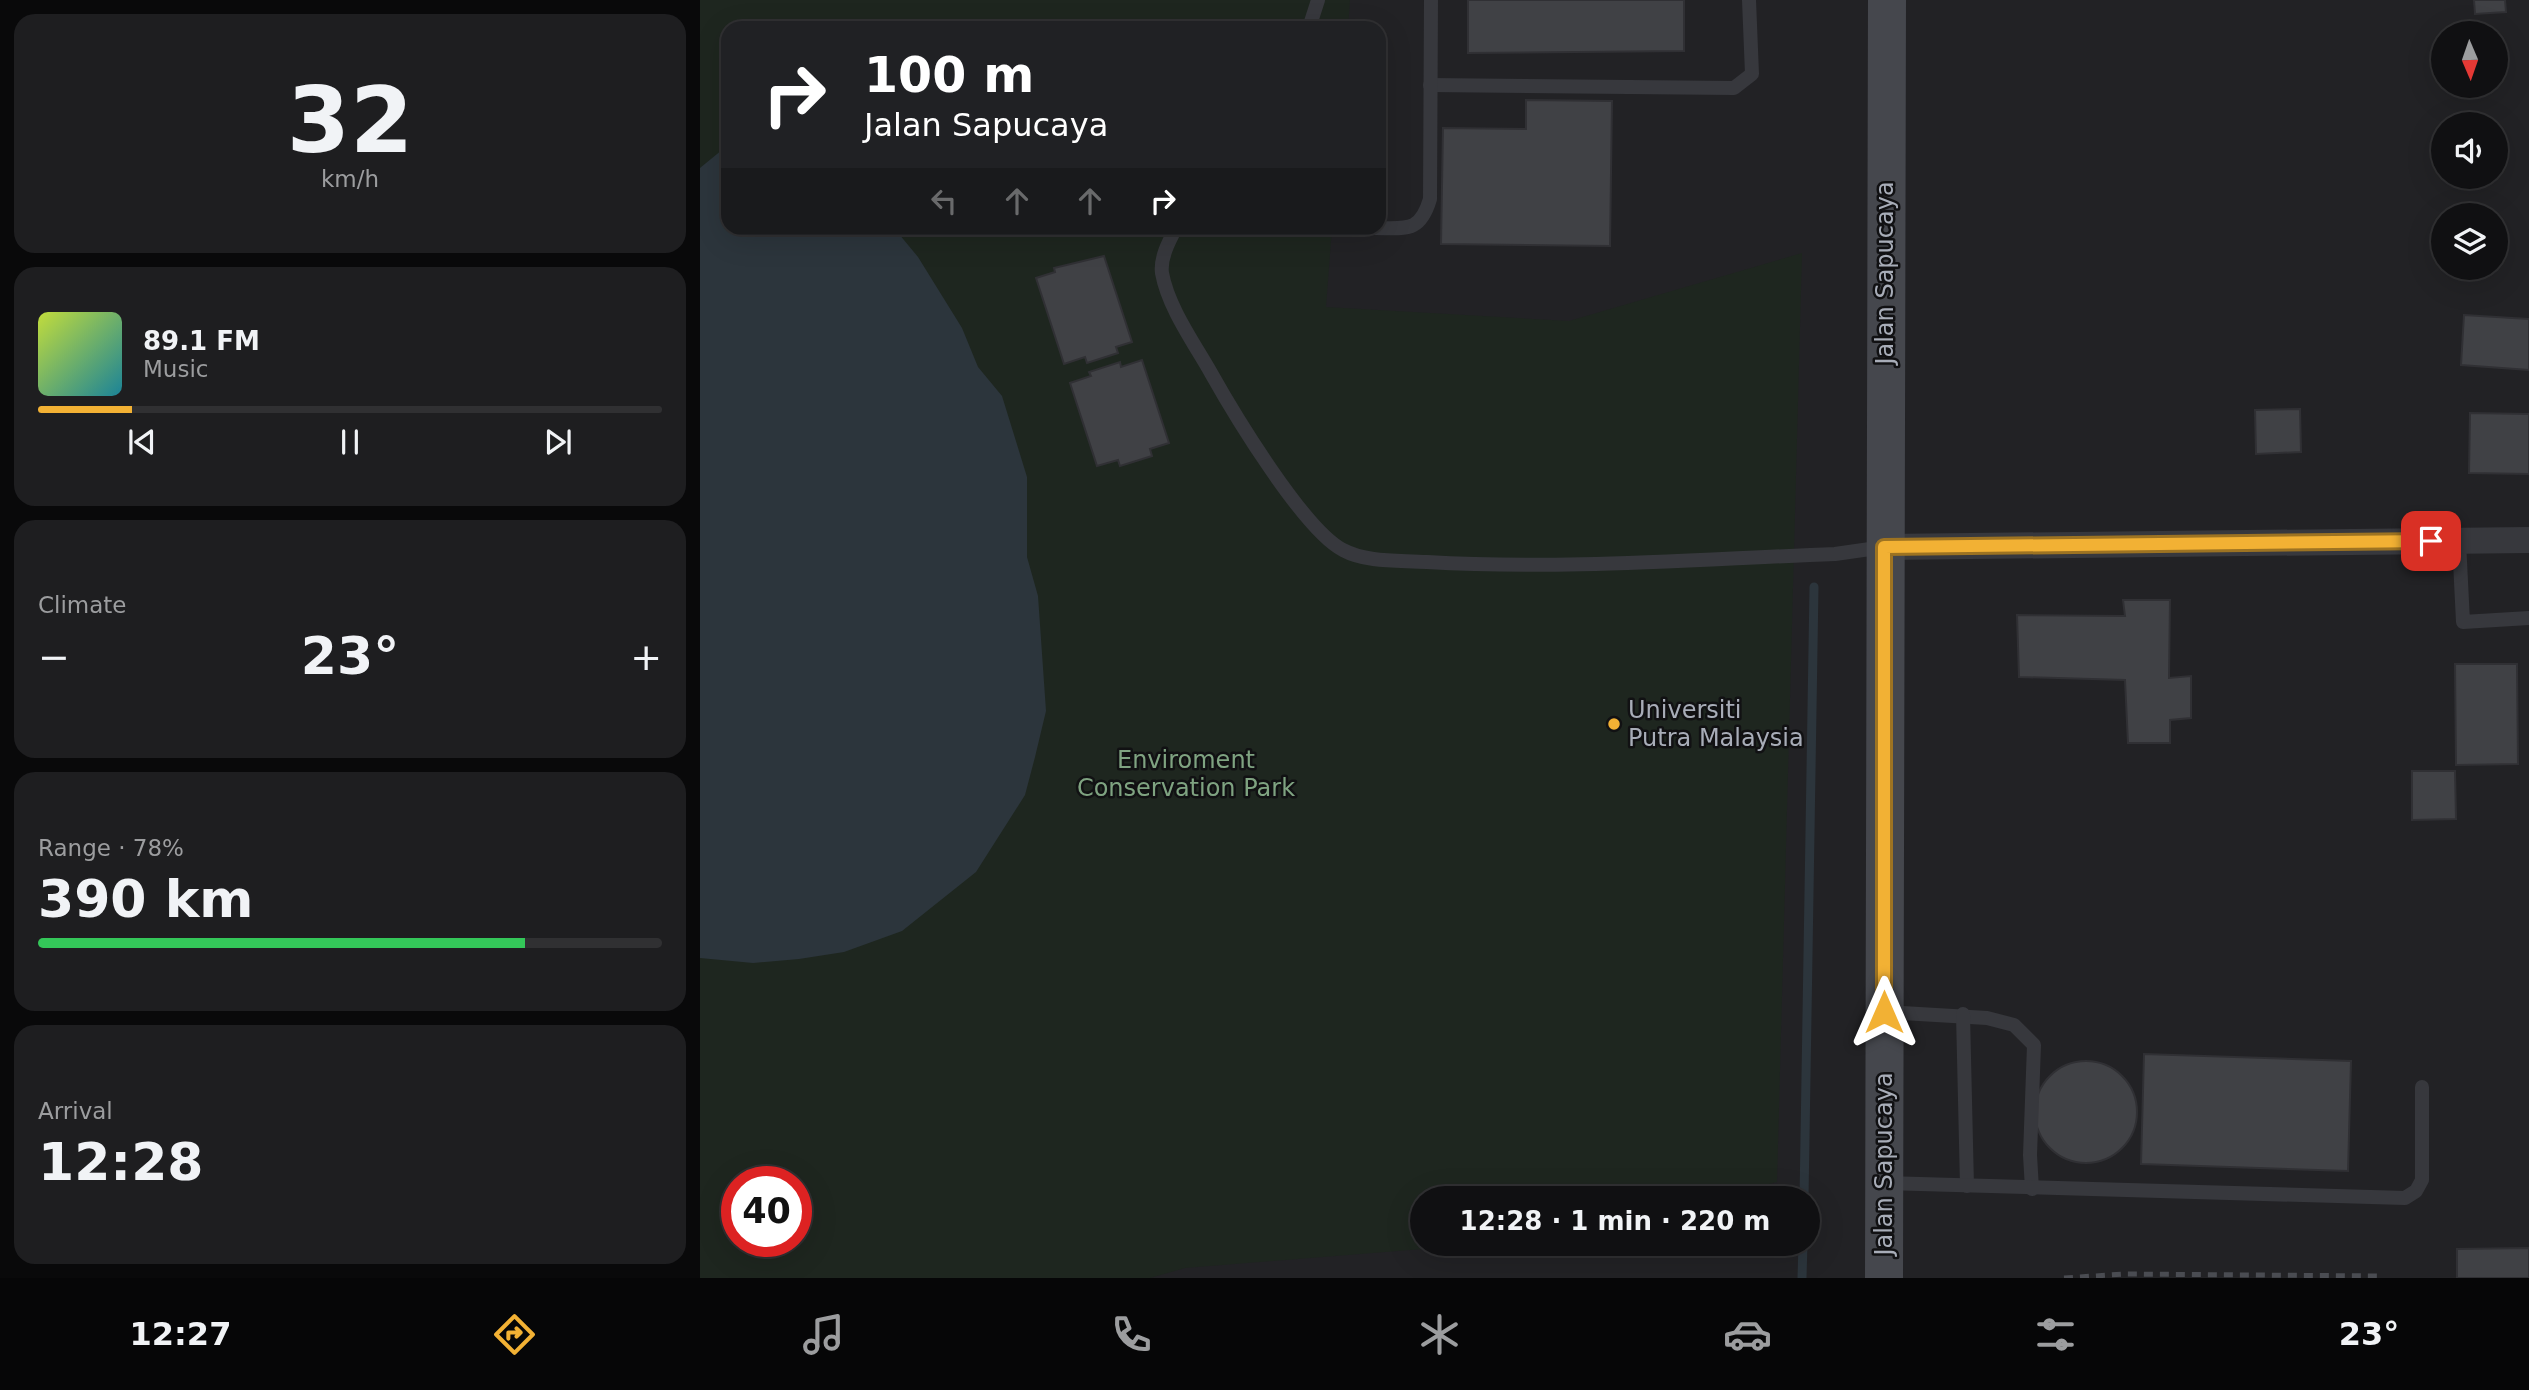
<!DOCTYPE html>
<html lang="en">
<head>
<meta charset="utf-8">
<style>
	body { margin:0; font-family:"DejaVu Sans",sans-serif; background:#1e1e20; color:#f1f3f6; height:100vh; display:flex; flex-direction:column; font-size:26px; white-space:nowrap }
	* { box-sizing:border-box; margin:0 }
	p { font-size:23px; color:#9c9d9f }
	.icon { flex:none; width:38px; height:38px; fill:none; stroke:currentColor; stroke-width:2; stroke-linecap:round; stroke-linejoin:round }
	.map { position:relative; flex:1; overflow:hidden }
	.panel { display:flex; flex-direction:column; gap:14px; padding:14px; background:#09090a; width:700px }
	.panel>* { flex:none }
	.top-card { position:absolute; left:21px; top:21px; width:665px; height:214px; border-radius:21px; box-shadow:0 7px 28px #0002,0 0 0 2px #303032; background:#202124; color:#fff; overflow:hidden }
	.needle { width:46px; rotate:178deg }
	.buttons { position:absolute; left:1731px; top:21px; display:grid; gap:14px }
	.buttons a { display:grid; place-items:center; width:77px; height:77px; border-radius:50%; background:#101012; box-shadow:0 7px 28px #0002,0 0 0 2px #303032; font-size:35px }
	.speed { position:absolute; left:21px; top:1166px; display:flex; gap:14px; font-size:35px; font-weight:700; text-align:center }
	.speed>* { display:grid; place-content:center; width:91px; height:91px; border-radius:50%; background:#101012; box-shadow:0 7px 28px #0002,0 0 0 2px #303032; line-height:1 }
	.speed .limit { border:10px solid #d22; background:#fff; color:#111 }
	.pin { position:absolute; display:grid; place-items:center; width:60px; height:60px; color:#fff; margin:-30px; border-radius:14px; box-shadow:0 4px 10px #0006 }
	.me { position:absolute; width:77px; margin:-38px; rotate:0deg; stroke-linejoin:round; filter:drop-shadow(0 0 5px #0008) }
	.turn { display:flex; align-items:center; gap:24px; height:147px; padding:0 28px; font-size:32px }
	.turn .icon { width:91px; height:91px; stroke-width:2.5 }
	.turn b { display:block; font-size:49px; line-height:60px }
	.lanes { display:flex; align-items:center; height:66px; padding:0 28px; background:#0003; justify-content:center; gap:35px; direction:ltr }
	.lanes .off { opacity:.35 }
	.big { font-size:52px; font-weight:600; line-height:1.1 }
	.panel .card { flex:1; display:flex; flex-direction:column; justify-content:center; gap:10px; min-width:0; padding:0 24px; border-radius:21px; background:#1e1e20 }
	.panel .dial { align-items:center; gap:0 }
	.dial b { font-size:91px; line-height:1 }
	.song { display:flex; align-items:center; gap:21px }
	.cover { width:84px; height:84px; border-radius:10px; background:linear-gradient(135deg,hsl(70 70% 55%),hsl(190 70% 35%)) }
	.played { height:7px; border-radius:4px; background:linear-gradient(90deg,#f2b134 15%,#303032 15%) }
	.keys { display:flex; justify-content:space-around; direction:ltr }
	.heat { display:flex; justify-content:space-between; align-items:center; font-size:38px; direction:ltr }
	.charge { height:10px; border-radius:5px; background:linear-gradient(90deg,#34c759 78%,#303032 0) }
	.trip { position:absolute; left:710px; top:1186px; width:410px; height:70px; border-radius:35px; background:#101012; box-shadow:0 7px 28px #0002,0 0 0 2px #303032; font-weight:600; line-height:70px; text-align:center }
	.tabs { display:flex; height:112px; justify-content:space-around; align-items:center; background:#060607; color:#9c9d9f }
	.tabs .icon { width:49px; height:49px }
	.tabs .on { color:#f2b134 }
	.tabs b { font-size:32px; color:#f1f3f6 }
	main { display:flex; flex:1; min-height:0 }
	.map>svg:first-child { display:block }
	.built { fill:#222225; fill-rule:evenodd }
	.green { fill:#1e261f; fill-rule:evenodd }
	.water { fill:#2c353c }
	.lines { fill:none; stroke-linecap:round; stroke-linejoin:round }
	.stream { stroke:#2c353c; stroke-width:9 }
	.building { fill:#404145; stroke:#303034; stroke-width:2 }
	.lane { stroke:#37383d; stroke-width:14 }
	.street { stroke:#37383d; stroke-width:26 }
	.secondary { stroke:#45474d; stroke-width:38 }
	.rail { stroke:#4a4c52; stroke-width:5; stroke-dasharray:9 7; stroke-linecap:butt }
	.route-casing { stroke:#9d7322; stroke-width:18 }
	.route { stroke:#f2b134; stroke-width:12 }
	.poi-dot { fill:#f2b134; stroke:#111113; stroke-width:2.5 }
	.labels { text-anchor:middle; stroke-width:5; stroke-linejoin:round; paint-order:stroke }
	.street-label { font-size:24px; fill:#a8adb8; stroke:#111113 }
	.poi-label { font-size:24px; fill:#a8adb8; stroke:#111113; text-anchor:start }
	.park-label { font-size:24px; fill:#7fa381; stroke:#111113 }
</style>
</head>
<body>
<main>
<section class="panel">
<div class="card dial"><b>32</b><p>km/h</p></div>
<div class="card">
<div class="song"><i class="cover"></i><div><b>89.1 FM</b><p>Music</p></div></div>
<div class="played"></div>
<div class="keys"><svg class="icon" aria-label="previous" viewBox="0 0 24 24"><path d="M18 5L8 12l10 7zM5 5v14"/></svg><svg class="icon" aria-label="pause" viewBox="0 0 24 24"><path d="M8 5v14M16 5v14"/></svg><svg class="icon" aria-label="next" viewBox="0 0 24 24"><path d="M6 5l10 7-10 7zM19 5v14"/></svg></div>
</div>
<div class="card"><p>Climate</p>
<div class="heat"><a>−</a><b class="big">23°</b><a>+</a></div>
</div>
<div class="card"><p>Range · 78%</p><b class="big">390 km</b><div class="charge"></div></div>
<div class="card"><p>Arrival</p><b class="big">12:28</b></div>
</section>
<div class="map">
<svg width="1829" height="1278" viewBox="0 0 1829 1278">
	<rect width="100%" height="100%" fill="#161618"/>
	<path class="built" d="M0,0H1829V1278H0ZM28,28H679V228H28ZM1743,33H1796V86H1743ZM1743,124H1796V177H1743ZM1743,215H1796V268H1743ZM37,1181H96V1241H37ZM723,1199H1108V1244H723Z"/>
	<path class="green" d="M0,0H650L648,28H28V228H632L626,307L869,321L1102,253L1077,1182L1013,1199H723V1244H785L485,1268L450,1278H0ZM37,1181H96V1241H37Z"/>
	<polygon class="water" points="28,145 28,228 194,228 218,257 262,328 278,367 302,396 327,477 327,557 338,596 346,711 335,757 325,795 276,872 202,931 144,952 99,959 53,963 0,958 0,168"/>
	<g class="lines">
		<g class="stream">
			<polyline points="1104,1199 1114,587"/>
			<polyline points="1102,1278 1103,1244"/>
		</g>
	</g>
	<g class="building">
		<polygon points="768,0 984,0 984,51 768,53"/>
		<polygon points="1774,0 1805,0 1806,12 1775,14"/>
		<polygon points="826,100 912,101 910,246 741,244 743,128 826,129"/>
		<polygon points="404,256 432,342 416,347 418,353 387,363 385,357 364,364 336,278 355,272 354,268"/>
		<polygon points="1764,315 1829,319 1829,370 1761,365"/>
		<polygon points="442,360 469,443 450,449 452,456 420,466 418,460 397,466 370,383 391,376 389,372 420,362 421,367"/>
		<polygon points="1600,409 1601,452 1556,454 1555,410"/>
		<polygon points="1770,413 1829,414 1829,474 1769,473"/>
		<polygon points="1423,600 1470,600 1469,678 1491,676 1491,718 1470,720 1470,743 1428,743 1425,680 1319,677 1317,615 1425,616"/>
		<polygon points="1755,664 1817,664 1818,764 1756,765"/>
		<polygon points="1712,771 1755,771 1756,819 1712,820"/>
		<polygon points="1444,1054 1651,1061 1648,1171 1441,1164"/>
		<circle cx="1386" cy="1112" r="51"/>
		<polygon points="1829,1248 1829,1278 1757,1278 1757,1249"/>
	</g>
	<g class="lines">
		<g class="lane">
			<polyline points="609,28 618,0"/>
			<polyline points="730,85 1034,88 1052,74 1049,0"/>
			<path d="M476,228C469,241 460,258 462,273C468,307 494,343 511,373C534,414 604,530 643,550C667,563 700,560 727,562C862,570 999,559 1135,554L1184,547"/>
			<path d="M675,228C706,228 720,233 730,199L731,0"/>
			<polyline points="1759,541 1763,622 1829,618"/>
			<polyline points="1185,1012 1287,1018 1314,1025 1334,1045 1330,1155 1332,1189"/>
			<polyline points="1263,1014 1267,1186"/>
			<polyline points="1185,1183 1705,1198 1716,1191 1722,1180 1722,1087"/>
		</g>
		<polyline class="street" points="1184,547 1829,540"/>
		<polyline class="secondary" points="1184,1278 1187,0"/>
		<polyline class="rail" points="1364,1278 1425,1274 1679,1276"/>
	</g>
	<g class="lines">
		<defs>
			<polyline id="route" points="1184,1012 1184,547 1731,541"/>
		</defs>
		<use href="#route" class="route-casing"/>
		<use href="#route" class="route"/>
	</g>
	<circle class="poi-dot" cx="914" cy="724" r="7"/>
	<g class="labels">
		<g class="street-label">
			<text transform="translate(1185 273) rotate(-90)" y="8">Jalan Sapucaya</text>
			<text transform="translate(1184 1164) rotate(-90)" y="8">Jalan Sapucaya</text>
		</g>
		<g class="poi-label">
			<text x="928" y="718">Universiti<tspan x="928" dy="28">Putra Malaysia</tspan></text>
		</g>
		<g class="park-label">
			<text x="486" y="768">Enviroment<tspan x="486" dy="28">Conservation Park</tspan></text>
		</g>
	</g>
</svg>
<div class="buttons">
<a><svg class="needle" viewBox="-14 -14 28 28"><path d="M0-13l5 13h-10z" fill="#e53935"/><path d="M0 13l5-13h-10z" fill="#9c9d9f"/></svg></a>
<a><svg class="icon" aria-label="sound" viewBox="0 0 24 24"><path d="M4 9h4l5-4v14l-5-4H4zM17 9q2 3 0 6"/></svg></a>
<a><svg class="icon" aria-label="layers" viewBox="0 0 24 24"><path d="M12 4l9 5-9 5-9-5zM3 14l9 5 9-5"/></svg></a>
</div>
<div class="speed"><div class="limit">40</div></div>
<div class="pin" style="left:1731px;top:541px;background:#d93025"><svg class="icon" aria-label="arrive" viewBox="0 0 24 24"><path d="M6 21V4h12l-3 4 3 4H6"/></svg></div>
<svg class="me" style="left:1184px;top:1012px" viewBox="-20 -20 40 40"><path d="M0-17L14 15 0 8-14 15z" fill="#f2b134" stroke="#fff" stroke-width="4"/></svg>
<div class="trip">12:28 · 1 min · 220 m</div>
<div class="top-card">
<div class="turn"><svg class="icon" aria-label="right" viewBox="0 0 24 24"><path d="M7 20v-9h11M14 6l5 5-5 5"/></svg><div><b>100 m</b>Jalan Sapucaya</div></div>
<div class="lanes"><svg class="icon off" aria-label="left" viewBox="0 0 24 24"><path d="M17 20v-9H6M10 6l-5 5 5 5"/></svg><svg class="icon off" aria-label="ahead" viewBox="0 0 24 24"><path d="M12 20V5M6 11l6-6 6 6"/></svg><svg class="icon off" aria-label="ahead" viewBox="0 0 24 24"><path d="M12 20V5M6 11l6-6 6 6"/></svg><svg class="icon" aria-label="right" viewBox="0 0 24 24"><path d="M7 20v-9h11M14 6l5 5-5 5"/></svg></div>
</div>
</div>
</main>
<nav class="tabs">
<b>12:27</b>
<svg class="icon on" aria-label="directions" viewBox="0 0 24 24"><path d="M12 3l9 9-9 9-9-9zM9 14v-3h6M13 9l2 2-2 2"/></svg>
<svg class="icon" aria-label="music" viewBox="0 0 24 24"><path d="M9 18V5l10-2v13"/><circle cx="6" cy="18" r="3"/><circle cx="16" cy="16" r="3"/></svg>
<svg class="icon" aria-label="phone" viewBox="0 0 24 24"><path d="M5 4h4l2 5-3 2q2 4 5 5l2-3 5 2v4C11 20 4 13 5 4z"/></svg>
<svg class="icon" aria-label="climate" viewBox="0 0 24 24"><path d="M12 3v18M4 7l16 10M4 17L20 7"/></svg>
<svg class="icon" aria-label="car" viewBox="0 0 24 24"><path d="M5 17H2v-5l4-1 3-4h7l3 4 3 1v5h-3M9 17h6M6 11h13"/><circle cx="7" cy="17" r="2"/><circle cx="17" cy="17" r="2"/></svg>
<svg class="icon" aria-label="filters" viewBox="0 0 24 24"><path d="M4 7h16M4 17h16"/><circle cx="9" cy="7" r="2"/><circle cx="15" cy="17" r="2"/></svg>
<b>23°</b>
</nav>
</body>
</html>
